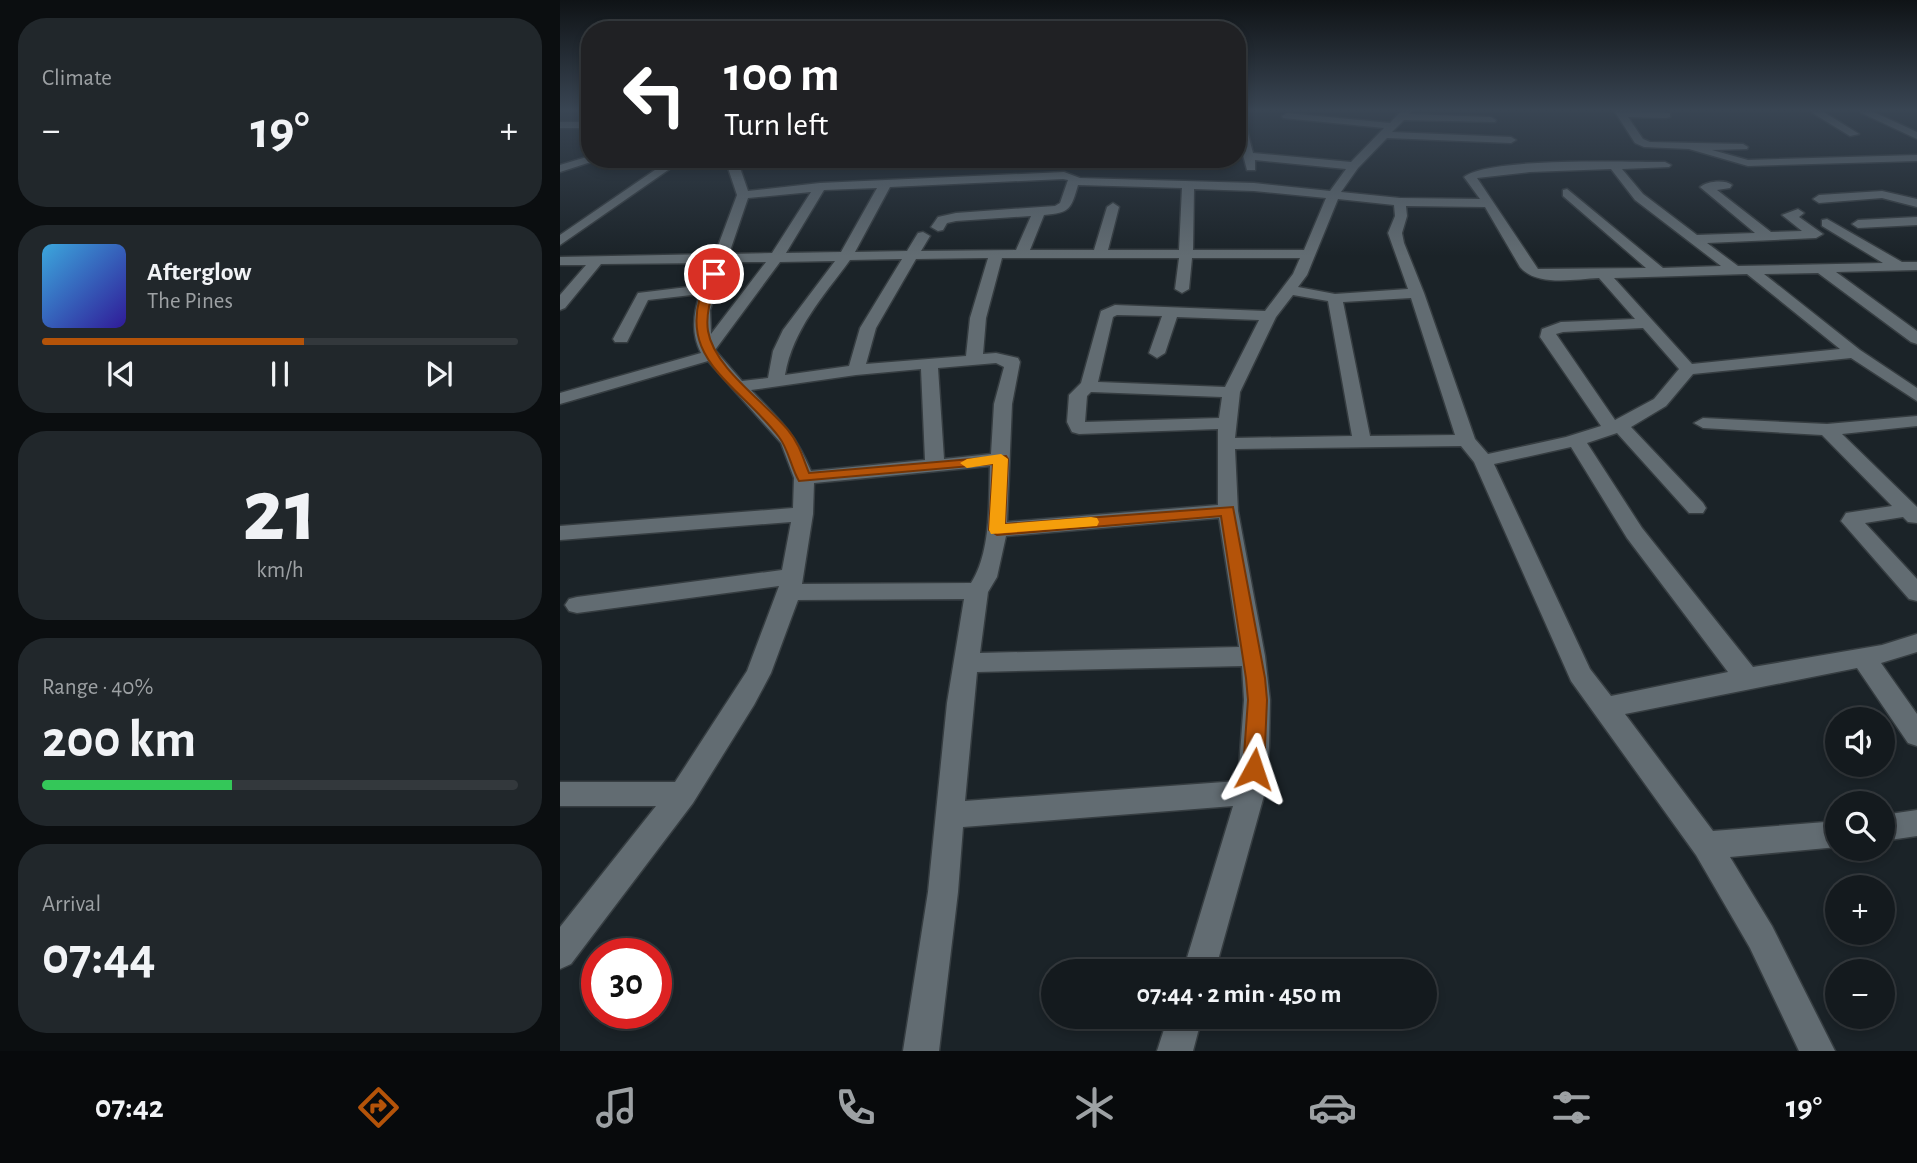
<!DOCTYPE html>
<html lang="en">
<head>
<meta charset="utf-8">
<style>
	body { margin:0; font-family:"Alegreya Sans",sans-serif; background:#21272b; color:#f1f3f6; height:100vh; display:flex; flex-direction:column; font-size:26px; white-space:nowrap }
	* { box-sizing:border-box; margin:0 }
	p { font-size:23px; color:#9da1a4 }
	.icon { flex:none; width:38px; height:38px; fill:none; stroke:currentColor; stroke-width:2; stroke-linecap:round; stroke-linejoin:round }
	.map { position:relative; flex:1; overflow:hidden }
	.sheet { display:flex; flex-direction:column; gap:18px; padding:18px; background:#0b0e10; width:560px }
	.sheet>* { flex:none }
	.hud { position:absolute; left:21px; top:21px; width:665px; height:147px; border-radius:28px; box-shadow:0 4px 10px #0003,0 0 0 2px #33383c; background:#202124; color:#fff; overflow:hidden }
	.fabs { position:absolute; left:1265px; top:707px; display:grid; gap:14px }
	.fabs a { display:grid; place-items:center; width:70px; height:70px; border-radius:50%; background:#141a1e; box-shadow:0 4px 10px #0003,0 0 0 2px #33383c; font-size:35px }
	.speed { position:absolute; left:21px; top:938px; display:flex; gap:14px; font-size:35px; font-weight:700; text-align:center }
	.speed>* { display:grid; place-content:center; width:91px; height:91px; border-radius:50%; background:#141a1e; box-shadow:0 4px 10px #0003,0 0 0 2px #33383c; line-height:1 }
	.speed .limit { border:10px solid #d22; background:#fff; color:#111 }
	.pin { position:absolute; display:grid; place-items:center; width:60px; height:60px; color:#fff; margin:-30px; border:4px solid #fff; border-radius:50%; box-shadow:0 2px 7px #0007 }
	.me { position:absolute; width:77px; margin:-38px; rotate:5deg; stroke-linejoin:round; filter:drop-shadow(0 0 5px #0008) }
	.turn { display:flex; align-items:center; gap:24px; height:147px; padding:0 28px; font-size:32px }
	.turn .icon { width:91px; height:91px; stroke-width:2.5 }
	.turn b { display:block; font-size:49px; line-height:60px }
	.big { font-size:52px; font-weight:700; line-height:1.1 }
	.sheet .widget { flex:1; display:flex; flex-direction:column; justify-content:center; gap:10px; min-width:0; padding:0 24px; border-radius:28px; background:#21272b }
	.sheet .dial { align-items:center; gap:0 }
	.dial b { font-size:91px; line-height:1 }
	.song { display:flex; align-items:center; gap:21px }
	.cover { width:84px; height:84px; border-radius:10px; background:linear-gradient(135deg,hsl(200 70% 55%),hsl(250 70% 35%)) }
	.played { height:7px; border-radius:4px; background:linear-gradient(90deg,#b45309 55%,#33383c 55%) }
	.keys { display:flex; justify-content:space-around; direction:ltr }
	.heat { display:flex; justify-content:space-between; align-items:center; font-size:38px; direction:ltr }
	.charge { height:10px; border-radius:5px; background:linear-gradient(90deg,#34c759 40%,#33383c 0) }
	.trip { position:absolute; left:481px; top:959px; width:396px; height:70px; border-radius:35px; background:#141a1e; box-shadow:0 4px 10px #0003,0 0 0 2px #33383c; font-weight:700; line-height:70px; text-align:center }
	.dock { display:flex; height:112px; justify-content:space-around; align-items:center; background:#080a0c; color:#9da1a4 }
	.dock .icon { width:49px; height:49px }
	.dock .selected { color:#b45309 }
	.dock b { font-size:32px; color:#f1f3f6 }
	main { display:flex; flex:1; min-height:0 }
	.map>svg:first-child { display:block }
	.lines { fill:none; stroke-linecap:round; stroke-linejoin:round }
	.minor-casing { stroke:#363d41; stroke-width:3 }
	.minor { fill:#626c72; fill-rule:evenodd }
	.route { fill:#b45309; stroke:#753606; stroke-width:2 }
	.slow { fill:#f59e0b }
</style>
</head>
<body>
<main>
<section class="sheet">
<div class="widget"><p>Climate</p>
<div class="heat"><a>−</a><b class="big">19°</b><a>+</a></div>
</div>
<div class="widget">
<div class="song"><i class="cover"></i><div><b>Afterglow</b><p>The Pines</p></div></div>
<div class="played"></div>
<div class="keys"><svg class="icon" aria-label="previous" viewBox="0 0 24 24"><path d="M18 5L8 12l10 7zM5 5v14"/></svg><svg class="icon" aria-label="pause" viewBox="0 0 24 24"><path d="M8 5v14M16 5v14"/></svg><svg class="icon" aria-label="next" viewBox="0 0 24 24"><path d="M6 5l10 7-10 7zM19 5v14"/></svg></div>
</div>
<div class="widget dial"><b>21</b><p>km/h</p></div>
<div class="widget"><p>Range · 40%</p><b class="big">200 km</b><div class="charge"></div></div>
<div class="widget"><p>Arrival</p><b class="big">07:44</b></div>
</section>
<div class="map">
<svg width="1357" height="1051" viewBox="0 0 1357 1051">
	<rect width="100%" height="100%" fill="#1b2328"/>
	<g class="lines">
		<defs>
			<g id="minor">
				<path d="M677,109H687V130L693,153L791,162L824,128L723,118L722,116L727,113L830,123L843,109H854L849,114L931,117L936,120L935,122L844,120L832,132L951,137L956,140L951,143L827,138L798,168L781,192L840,198L920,199L904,177C929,157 1067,162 1105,162L1111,165L1109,167L1062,169L1083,194L1137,235L1195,233L1140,187C1147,181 1165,179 1172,185L1170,188L1157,190L1211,232L1242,231L1222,215L1238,209L1244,213L1239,217L1263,234L1256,238L1147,243L1178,266L1323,263L1262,226V220L1267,219L1342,262H1357V270L1276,272L1357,331V344L1351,342L1258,273L1204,274L1300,350L1357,388V401L1291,358L1133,374L1106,406L1071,427L1143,503L1146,508L1143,513H1129L1057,433L1027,443L1082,528L1193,667L1322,645L1357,634V652L1321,663L1357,714V746L1348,743L1297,668L1065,714L1153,831L1278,821V847L1170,857L1212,926L1275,1051H1239L1190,948L1136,855L1011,681L914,462L901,446L675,449L678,511L705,656L710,700L709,747L705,792L655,971H623L673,806L403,827L398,892L379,1051H343L368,892L387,703L404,599L238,600L211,673L194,705L133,803L11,964L0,969V927L96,806H0V782H115L187,671L219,586L17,613L9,611L5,605L9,599L17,597L222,570L231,522L0,540V526L233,508L234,478L221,443L148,361L0,404V393L141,353C131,334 133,314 140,294L88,300L67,342H55L53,339L78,293L144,285L152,263L41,264L5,308L0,310V295L26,265H0V257L155,254L177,195L166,162L169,159L178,162L188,191L260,183L504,172L520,178L694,183L770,191L786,169L695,160V170H687L677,132ZM1051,169L1075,200L1161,266L1103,268L1007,189L1003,190V196L1086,268L978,269L917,178L970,172ZM503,179L508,180L500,203L495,206L396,213L378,217L371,227L378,231L383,230L387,223L396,221L471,216L456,250L361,251L370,236L363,232L358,233L347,251L295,252L330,187ZM518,185L622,188L619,250H548L559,207L553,203L547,207L534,250H470L484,215C510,213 511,209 518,185ZM317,188L281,252L226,253L264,190ZM634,189L694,191L766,198L744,250H633ZM251,192L212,253L169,254L188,198ZM778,199L834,205L835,216L828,233L848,289L775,294L738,287L747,275ZM846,206L925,207L960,267C977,287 1015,279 1039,278L1075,319L1001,322L982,329L980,337L1041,426L1006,437L928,454L915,439L864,293L844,243L842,233L847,216ZM424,258H428L410,318L406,356L306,364L316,328L356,259ZM442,258H619L615,289L622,293L629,289L632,258H740L733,274L705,311L555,305L541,311L521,383L509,395L507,422L512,432L519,434L658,429V505L447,522L452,404L460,362L458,358L436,353L423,354L426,318ZM342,259L300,328L289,366L225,375C233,329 263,297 290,260ZM275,261L223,330L213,351L208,378L182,381L155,350L220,262ZM166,262H206L151,334L150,310ZM1187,274L1280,349L1132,364L1054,278ZM733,295L768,301L792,436L675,438L680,392L716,317ZM851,298L895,435L810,436L783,302ZM557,315L602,316L589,353L597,358L605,353L617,317L699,320L665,387L538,382L553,317ZM1083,328L1119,369L1094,399L1055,420L996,334L1003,332ZM436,363L444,367L434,404L431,454L384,459L378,368ZM361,369L365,460L251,471C235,433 219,419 191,390L296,375ZM531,392H532L662,397L659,418L525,422L527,396ZM1011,447L1067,538L1168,672L1051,696L1030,669L934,464ZM430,466C429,502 431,552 411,583L242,584L253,514L254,483ZM659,518L679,647L420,653L428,592L437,577L446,536ZM682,666L684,700L678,781L405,801L417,672Z"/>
				<polygon points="1053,109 1110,113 1110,117 1106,118 1068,117 1083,139 1090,142 1183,144 1188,147 1187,149 1152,150 1188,160 1357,155 1357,161 1188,166 1129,149 1084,147 1075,143"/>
				<polygon points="1246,109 1259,109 1299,134 1290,136"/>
				<polygon points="1293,109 1307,109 1357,132 1357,139"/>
				<rect x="0" y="122" width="30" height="6"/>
				<polygon points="30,156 30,159 35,159 34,161 0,172 0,165"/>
				<polygon points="111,159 124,159 0,245 0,235"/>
				<polygon points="1322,191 1357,199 1357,207 1322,198 1259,203 1253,199 1259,195"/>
				<polygon points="1357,217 1357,225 1298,228 1292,224 1298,220"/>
				<polygon points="1357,416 1357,426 1282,434 1357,507 1357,523 1348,522 1343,517 1305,523 1357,579 1357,601 1349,599 1281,521 1286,513 1332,506 1262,435 1143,428 1134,423 1143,418 1267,424"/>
				<polygon points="1357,810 1357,836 1323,841 1323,815"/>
				<polygon points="608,1017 642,1017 633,1051 597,1051"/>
			</g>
		</defs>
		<use href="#minor" class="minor-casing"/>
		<use href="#minor" class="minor"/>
	</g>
	<linearGradient id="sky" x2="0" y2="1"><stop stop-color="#0f1316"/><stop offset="0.43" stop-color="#394553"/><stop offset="1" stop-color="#394553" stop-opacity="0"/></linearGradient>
	<rect width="1357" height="256" fill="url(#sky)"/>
	<path class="route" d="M150,272L159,274C153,293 145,311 148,331C154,368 205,402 228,430C239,443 243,458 249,473L446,456L448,459L445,524L673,507L705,678L707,700L704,769L701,776L694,778L686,776L683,769L688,700L686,678L661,516L437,535L429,530L433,464L239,481C231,468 229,450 219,437C175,380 107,356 150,272Z"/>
	<polygon class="slow" points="441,454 448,459 445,524 531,517 537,518 539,522 537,526 431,534 429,530 433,464 407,468 400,463 407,459"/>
</svg>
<div class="fabs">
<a><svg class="icon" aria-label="sound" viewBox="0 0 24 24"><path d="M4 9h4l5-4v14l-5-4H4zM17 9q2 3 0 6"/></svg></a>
<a><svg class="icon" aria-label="search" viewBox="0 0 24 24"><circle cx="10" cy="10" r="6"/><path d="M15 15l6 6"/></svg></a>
<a>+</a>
<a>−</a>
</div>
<div class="speed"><div class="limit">30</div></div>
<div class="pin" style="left:154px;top:274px;background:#d93025"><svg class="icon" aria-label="arrive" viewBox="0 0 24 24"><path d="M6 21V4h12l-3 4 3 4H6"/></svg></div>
<svg class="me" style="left:694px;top:769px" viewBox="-20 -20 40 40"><path d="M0-17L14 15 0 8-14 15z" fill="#b45309" stroke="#fff" stroke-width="4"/></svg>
<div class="trip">07:44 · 2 min · 450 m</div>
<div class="hud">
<div class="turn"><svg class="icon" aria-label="left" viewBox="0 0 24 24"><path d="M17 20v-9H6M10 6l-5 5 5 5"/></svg><div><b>100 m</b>Turn left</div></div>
</div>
</div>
</main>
<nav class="dock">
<b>07:42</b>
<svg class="icon selected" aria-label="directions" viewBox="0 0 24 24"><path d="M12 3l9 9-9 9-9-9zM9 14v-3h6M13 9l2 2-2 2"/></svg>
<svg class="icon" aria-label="music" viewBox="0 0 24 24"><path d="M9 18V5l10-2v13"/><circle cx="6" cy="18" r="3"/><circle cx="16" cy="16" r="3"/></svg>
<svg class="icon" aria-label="phone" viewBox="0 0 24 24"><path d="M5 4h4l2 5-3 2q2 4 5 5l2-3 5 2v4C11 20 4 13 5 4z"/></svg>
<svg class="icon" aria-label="climate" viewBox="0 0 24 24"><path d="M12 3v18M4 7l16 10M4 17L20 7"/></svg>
<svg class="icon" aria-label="car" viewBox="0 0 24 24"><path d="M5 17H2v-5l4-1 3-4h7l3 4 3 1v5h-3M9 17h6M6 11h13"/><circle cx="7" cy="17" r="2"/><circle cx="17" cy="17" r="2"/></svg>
<svg class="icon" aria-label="filters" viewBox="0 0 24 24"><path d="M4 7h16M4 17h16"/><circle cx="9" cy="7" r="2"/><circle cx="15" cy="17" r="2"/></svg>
<b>19°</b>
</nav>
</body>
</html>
